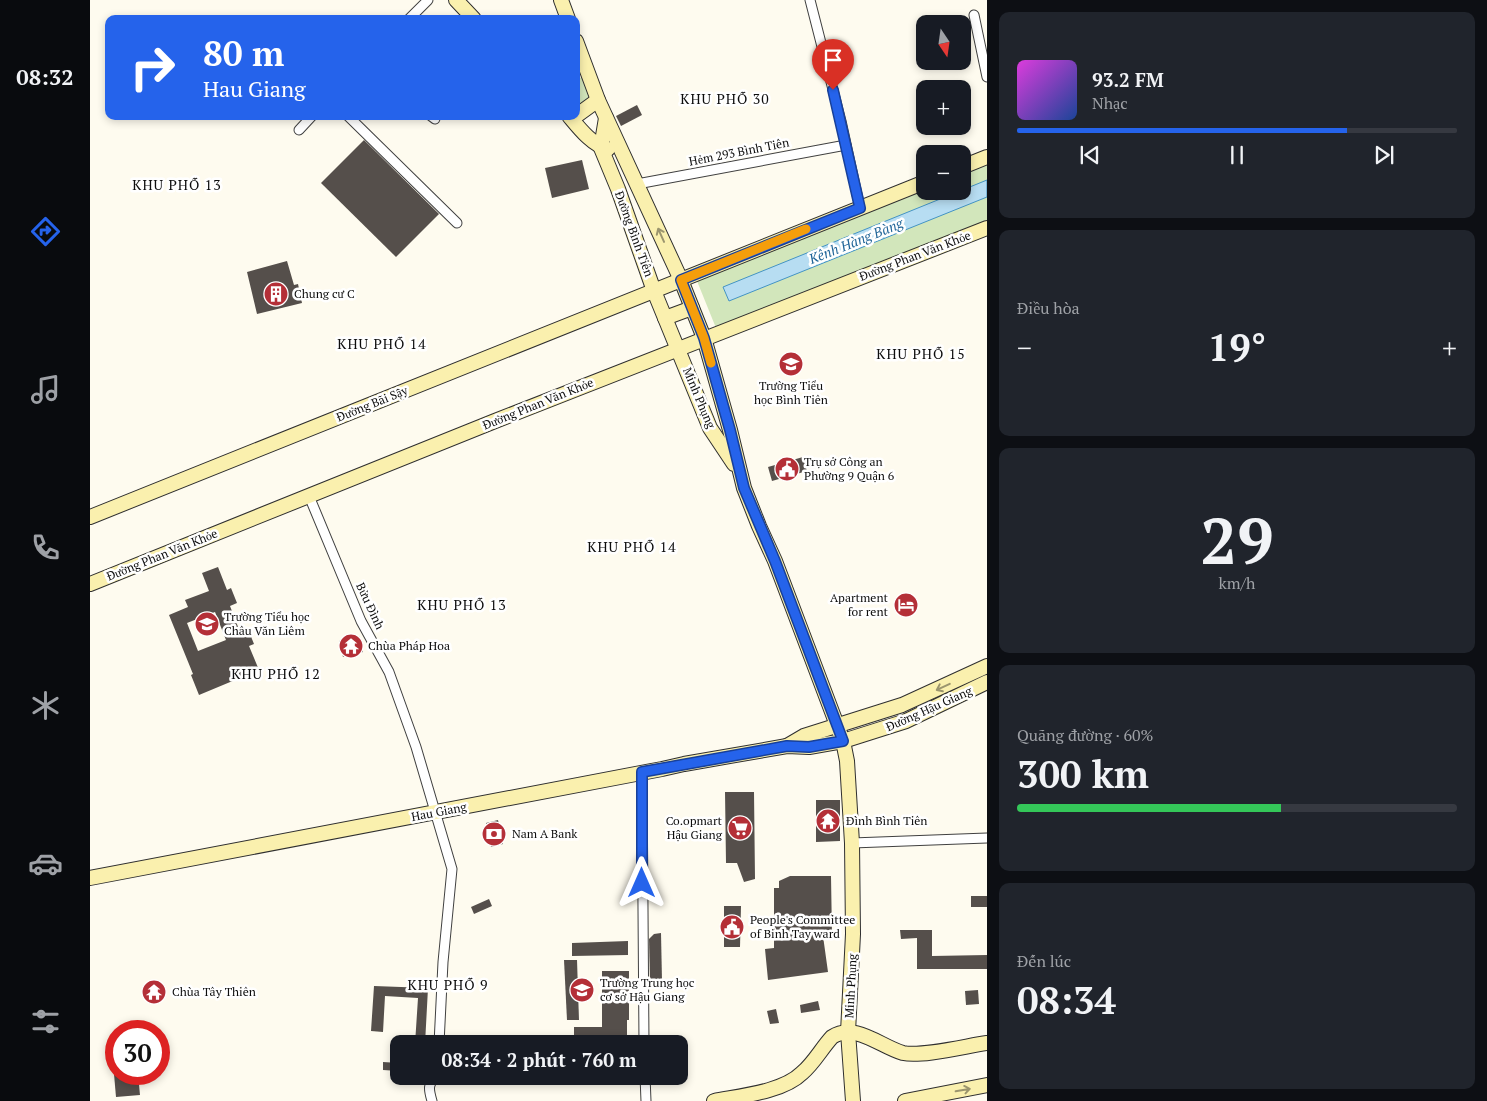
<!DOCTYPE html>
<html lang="vi">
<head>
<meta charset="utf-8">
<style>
	body { margin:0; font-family:"PT Serif",serif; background:#20242c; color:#f1f3f6; height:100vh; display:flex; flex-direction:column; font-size:19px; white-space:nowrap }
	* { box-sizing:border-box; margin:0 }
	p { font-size:16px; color:#9ea1a6 }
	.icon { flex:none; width:28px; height:28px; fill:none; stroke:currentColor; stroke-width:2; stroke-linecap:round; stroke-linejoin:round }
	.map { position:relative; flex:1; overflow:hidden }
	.drawer { display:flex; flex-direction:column; gap:12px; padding:12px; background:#0d0f14; width:500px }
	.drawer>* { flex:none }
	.top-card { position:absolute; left:15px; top:15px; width:475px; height:105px; border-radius:10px; box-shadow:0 2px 8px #0003; background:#2563eb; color:#fff; overflow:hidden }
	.needle { width:32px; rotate:167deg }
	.tools { position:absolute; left:826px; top:15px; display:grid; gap:10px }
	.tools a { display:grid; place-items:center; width:55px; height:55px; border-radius:10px; background:#171b24; box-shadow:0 2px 8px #0003; font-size:25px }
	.speed { position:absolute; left:15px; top:1020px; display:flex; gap:10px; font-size:25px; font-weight:700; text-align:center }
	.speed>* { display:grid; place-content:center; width:65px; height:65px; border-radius:50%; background:#171b24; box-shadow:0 2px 8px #0003; line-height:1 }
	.speed .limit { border:8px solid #d22; background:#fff; color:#111 }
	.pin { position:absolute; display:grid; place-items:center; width:42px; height:42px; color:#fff; margin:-51px -21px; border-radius:50% 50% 50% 0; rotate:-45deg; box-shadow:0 0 5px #0007 }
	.pin .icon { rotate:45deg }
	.me { position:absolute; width:55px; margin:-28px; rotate:0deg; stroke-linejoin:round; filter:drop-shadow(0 0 4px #0008) }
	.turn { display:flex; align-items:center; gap:18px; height:105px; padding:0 15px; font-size:22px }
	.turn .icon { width:65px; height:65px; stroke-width:2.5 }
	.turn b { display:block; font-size:35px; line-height:42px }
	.big { font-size:38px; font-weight:700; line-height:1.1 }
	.drawer .widget { flex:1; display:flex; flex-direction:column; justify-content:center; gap:8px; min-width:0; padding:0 18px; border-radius:10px; background:#20242c }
	.drawer .dial { align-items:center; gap:0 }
	.dial b { font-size:65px; line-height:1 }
	.song { display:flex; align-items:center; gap:15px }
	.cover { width:60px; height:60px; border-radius:8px; background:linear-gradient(135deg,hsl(300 70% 55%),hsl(220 70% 35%)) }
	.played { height:5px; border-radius:2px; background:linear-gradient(90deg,#2563eb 75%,#363941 75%) }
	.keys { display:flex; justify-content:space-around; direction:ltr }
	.heat { display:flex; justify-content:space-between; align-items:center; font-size:28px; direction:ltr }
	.charge { height:8px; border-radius:4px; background:linear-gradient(90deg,#34c759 60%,#363941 0) }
	.trip { position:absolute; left:300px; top:1035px; width:298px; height:50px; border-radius:10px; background:#171b24; box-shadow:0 2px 8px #0003; font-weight:700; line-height:50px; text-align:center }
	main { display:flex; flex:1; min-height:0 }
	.dock { display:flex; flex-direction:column; width:90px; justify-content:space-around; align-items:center; background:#090b0e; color:#9ea1a6 }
	.dock .icon { width:35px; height:35px }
	.dock .active { color:#2563eb }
	.dock b { font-size:22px; color:#f1f3f6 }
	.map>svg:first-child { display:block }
	.green { fill:#d2e6bb }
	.water { fill:#b7ddf2; stroke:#4393c4 }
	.building { fill:#554f4b; fill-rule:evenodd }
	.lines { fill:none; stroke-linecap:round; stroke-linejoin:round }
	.street-casing { stroke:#404040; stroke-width:11 }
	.secondary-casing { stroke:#2f2f2f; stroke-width:16 }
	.street { stroke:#fff; stroke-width:9 }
	.secondary { stroke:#faf0ae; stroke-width:14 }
	.oneway { stroke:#9b956e }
	.route-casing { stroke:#184099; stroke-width:12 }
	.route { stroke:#2563eb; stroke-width:9 }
	.slow { stroke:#f59e0b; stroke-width:9 }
	.labels { text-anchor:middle; stroke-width:5; stroke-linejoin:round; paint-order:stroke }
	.street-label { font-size:12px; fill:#0d0d0d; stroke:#fff }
	.poi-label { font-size:12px; fill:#0d0d0d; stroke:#fff; text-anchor:start }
	.neighbourhood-label { font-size:14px; letter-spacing:1px; fill:#0d0d0d; stroke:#fff }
	.water-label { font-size:14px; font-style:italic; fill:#1f6497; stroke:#fff }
</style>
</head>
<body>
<main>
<nav class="dock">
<b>08:32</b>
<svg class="icon active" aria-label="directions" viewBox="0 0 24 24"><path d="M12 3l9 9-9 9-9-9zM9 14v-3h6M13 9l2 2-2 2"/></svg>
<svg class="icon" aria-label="music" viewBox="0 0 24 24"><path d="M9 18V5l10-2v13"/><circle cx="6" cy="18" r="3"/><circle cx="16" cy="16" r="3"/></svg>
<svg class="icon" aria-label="phone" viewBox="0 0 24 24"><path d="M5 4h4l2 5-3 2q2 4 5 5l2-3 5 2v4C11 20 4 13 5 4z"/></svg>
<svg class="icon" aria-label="climate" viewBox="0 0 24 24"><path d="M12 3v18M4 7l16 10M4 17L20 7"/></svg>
<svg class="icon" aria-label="car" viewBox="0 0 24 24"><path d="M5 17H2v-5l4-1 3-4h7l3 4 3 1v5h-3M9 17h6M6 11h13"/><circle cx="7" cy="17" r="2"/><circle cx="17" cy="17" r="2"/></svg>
<svg class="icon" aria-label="filters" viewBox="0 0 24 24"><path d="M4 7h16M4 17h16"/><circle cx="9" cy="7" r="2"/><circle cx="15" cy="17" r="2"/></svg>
</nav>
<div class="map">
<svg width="897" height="1101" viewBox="0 0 897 1101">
	<rect width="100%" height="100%" fill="#fefbef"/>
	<g class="green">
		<polygon points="492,77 501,97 486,111 486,80"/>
		<polygon points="897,164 897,220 626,328 607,281 835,189 835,191 872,191 873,174"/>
	</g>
	<polygon class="water" points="897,180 897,197 639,301 633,287"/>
	<g class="building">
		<polygon points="547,105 552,115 531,126 526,116"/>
		<polygon points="274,140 349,214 306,257 231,183"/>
		<polygon points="492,160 499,189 462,198 455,168"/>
		<polygon points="197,261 204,285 208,284 212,303 167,314 157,272"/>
		<polygon points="713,457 717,471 682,481 678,467"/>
		<path d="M128,567L137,590L141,588L147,603L140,606L150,632L158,629L164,644L159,646L169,670L109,695L101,675L103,674L79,615L98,607L95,600L119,591L112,573ZM125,612L136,640L108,651L97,623Z"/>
		<polygon points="269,636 273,652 253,657 249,641"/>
		<polygon points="635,792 664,792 665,879 654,882 647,863 636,863"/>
		<polygon points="726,800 750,800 750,841 726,842"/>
		<polygon points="408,820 413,844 401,847 396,823"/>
		<polygon points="700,876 741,876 742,936 733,936 738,972 678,980 675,949 684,948 684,888 689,888 689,881"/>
		<rect x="881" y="896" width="16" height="11"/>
		<polygon points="399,899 402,906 384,914 381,907"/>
		<polygon points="634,906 651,906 650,947 634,947"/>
		<polygon points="810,930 842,930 842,956 897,955 897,969 827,969 827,938 811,939"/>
		<polygon points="571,933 572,981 560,981 559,939 564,934"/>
		<polygon points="538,941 538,955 482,956 482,943"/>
		<polygon points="474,960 487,960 489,1020 477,1020"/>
		<polygon points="512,971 539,971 539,1020 537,1020 537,1039 484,1039 484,1027 512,1027"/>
		<polygon points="284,986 338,988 335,1044 325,1044 328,998 295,996 293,1032 281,1031"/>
		<polygon points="888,990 889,1004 876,1005 875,991"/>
		<polygon points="728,1001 730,1010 711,1013 710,1005"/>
		<polygon points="686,1009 689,1023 680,1024 677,1011"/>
		<polygon points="293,1062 309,1063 309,1071 293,1070"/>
		<polygon points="24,1074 48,1074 50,1095 26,1097"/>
	</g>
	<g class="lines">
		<defs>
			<g id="street">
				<polyline points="720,0 751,121 770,208"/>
				<polyline points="884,15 897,77"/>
				<polyline points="319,19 338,0"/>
				<polyline points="258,116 367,223"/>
				<polyline points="341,116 345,119"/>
				<polyline points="209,130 222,116"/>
				<polyline points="547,184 756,145"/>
				<polyline points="219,496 271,621 299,672 326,747 362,869 353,962 349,1044"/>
				<polyline points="552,773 554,1044"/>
				<polyline points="762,843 897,838"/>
				<polyline points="555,1076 556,1101"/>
				<path d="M342,1101C339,1090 337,1085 346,1076"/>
			</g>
			<g id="secondary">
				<polyline points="366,0 384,19"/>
				<polyline points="471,0 478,19"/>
				<polyline points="486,41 508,100 591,280 614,338 640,430 654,488 669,526 685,561 753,741 757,761 762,843 763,934 758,1032 763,1101"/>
				<path d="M479,116C489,128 502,145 518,149"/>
				<polyline points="486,116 508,100"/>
				<polyline points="516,118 511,148 528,189 564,291 620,428 644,464"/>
				<polyline points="872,167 897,157"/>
				<polyline points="575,318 602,308"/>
				<polyline points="0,517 835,182"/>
				<polyline points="0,584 405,421 897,228"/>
				<polyline points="697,746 714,736 812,705 897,666"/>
				<polyline points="0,878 572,769 594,764 697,746 719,747 753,741 816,721 897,682"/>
				<path d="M624,1101C650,1096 693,1092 712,1073C724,1063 731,1049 742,1037C765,1022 791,1047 813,1053C832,1057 876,1046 897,1043"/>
				<polyline points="815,1101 897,1085"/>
			</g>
		</defs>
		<use href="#street" class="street-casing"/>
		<use href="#secondary" class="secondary-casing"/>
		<use href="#street" class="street"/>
		<use href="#secondary" class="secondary"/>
	</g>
	<defs><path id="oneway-shaft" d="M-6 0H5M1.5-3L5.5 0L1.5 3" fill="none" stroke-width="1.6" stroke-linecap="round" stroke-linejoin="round" transform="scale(1.25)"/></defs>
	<g class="oneway">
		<use href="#oneway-shaft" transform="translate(571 235) rotate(-114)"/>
		<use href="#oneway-shaft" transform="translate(853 687) rotate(155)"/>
		<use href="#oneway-shaft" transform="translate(873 1090) rotate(-10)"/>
	</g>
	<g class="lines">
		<defs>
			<polyline id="route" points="552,883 552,772 697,746 719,747 753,741 685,561 654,488 640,430 614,338 591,280 770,208 743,90"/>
		</defs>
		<use href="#route" class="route-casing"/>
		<use href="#route" class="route"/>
		<polyline class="slow" points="621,363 614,338 591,280 716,229"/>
	</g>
	<defs>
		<symbol id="building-disc" viewBox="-11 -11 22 22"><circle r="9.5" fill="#b42f37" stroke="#fff"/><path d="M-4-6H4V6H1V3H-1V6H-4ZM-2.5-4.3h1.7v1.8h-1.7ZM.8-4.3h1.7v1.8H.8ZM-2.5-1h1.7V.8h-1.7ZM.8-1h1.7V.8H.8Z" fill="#fff"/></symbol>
		<symbol id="school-disc" viewBox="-11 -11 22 22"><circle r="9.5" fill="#b42f37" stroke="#fff"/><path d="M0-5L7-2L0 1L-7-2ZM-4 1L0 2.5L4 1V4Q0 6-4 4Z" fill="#fff"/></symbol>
		<symbol id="civic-disc" viewBox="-11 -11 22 22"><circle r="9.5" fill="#b42f37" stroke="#fff"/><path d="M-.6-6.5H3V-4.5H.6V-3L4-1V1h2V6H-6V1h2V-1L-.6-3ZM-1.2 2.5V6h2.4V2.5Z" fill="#fff"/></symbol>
		<symbol id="hotel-disc" viewBox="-11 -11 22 22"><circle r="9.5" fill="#b42f37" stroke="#fff"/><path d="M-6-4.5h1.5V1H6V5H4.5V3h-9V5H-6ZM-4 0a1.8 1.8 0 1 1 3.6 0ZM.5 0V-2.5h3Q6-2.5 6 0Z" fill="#fff"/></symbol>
		<symbol id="temple-disc" viewBox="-11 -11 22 22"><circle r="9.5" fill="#b42f37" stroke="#fff"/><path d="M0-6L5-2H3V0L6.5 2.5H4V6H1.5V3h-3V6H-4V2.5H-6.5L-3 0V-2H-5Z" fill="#fff"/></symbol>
		<symbol id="supermarket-disc" viewBox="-11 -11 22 22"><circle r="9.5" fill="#b42f37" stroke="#fff"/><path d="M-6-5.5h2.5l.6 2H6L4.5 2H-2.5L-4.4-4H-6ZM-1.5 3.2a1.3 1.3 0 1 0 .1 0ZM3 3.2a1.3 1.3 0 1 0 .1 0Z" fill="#fff"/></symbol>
		<symbol id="bank-disc" viewBox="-11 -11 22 22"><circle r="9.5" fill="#b42f37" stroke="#fff"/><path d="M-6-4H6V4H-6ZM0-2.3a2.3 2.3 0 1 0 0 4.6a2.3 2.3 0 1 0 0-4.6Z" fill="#fff"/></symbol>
	</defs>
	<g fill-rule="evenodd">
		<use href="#building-disc" x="172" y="280" width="28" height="28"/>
		<use href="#school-disc" x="687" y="350" width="28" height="28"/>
		<use href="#civic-disc" x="683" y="455" width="28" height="28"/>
		<use href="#hotel-disc" x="802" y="591" width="28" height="28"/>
		<use href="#school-disc" x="103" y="610" width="28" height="28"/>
		<use href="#temple-disc" x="247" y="632" width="28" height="28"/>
		<use href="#temple-disc" x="724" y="807" width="28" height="28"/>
		<use href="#supermarket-disc" x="636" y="814" width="28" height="28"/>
		<use href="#bank-disc" x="390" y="820" width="28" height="28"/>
		<use href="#civic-disc" x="628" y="913" width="28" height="28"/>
		<use href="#school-disc" x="478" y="976" width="28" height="28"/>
		<use href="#temple-disc" x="50" y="978" width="28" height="28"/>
	</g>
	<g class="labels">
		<g class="street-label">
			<text transform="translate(649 152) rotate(-11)" y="4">Hẻm 293 Bình Tiên</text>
			<text transform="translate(544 234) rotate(70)" y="4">Đường Bình Tiên</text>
			<text transform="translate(825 256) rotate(-21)" y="4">Đường Phan Văn Khỏe</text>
			<text transform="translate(609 398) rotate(67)" y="4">Minh Phụng</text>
			<text transform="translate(282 404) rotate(-22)" y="4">Đường Bãi Sậy</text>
			<text transform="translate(448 404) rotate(-22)" y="4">Đường Phan Văn Khỏe</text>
			<text transform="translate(72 555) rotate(-22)" y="4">Đường Phan Văn Khỏe</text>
			<text transform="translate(280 606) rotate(65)" y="4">Bửu Đình</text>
			<text transform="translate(839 709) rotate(-24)" y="4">Đường Hậu Giang</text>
			<text transform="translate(349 812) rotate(-11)" y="4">Hau Giang</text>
			<text transform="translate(761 986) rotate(-87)" y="4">Minh Phụng</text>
		</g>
		<g class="poi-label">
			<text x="204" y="298">Chung cư C</text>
			<text x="701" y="390" text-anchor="middle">Trường Tiểu<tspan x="701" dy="14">học Bình Tiên</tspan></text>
			<text x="714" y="466">Trụ sở Công an<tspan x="714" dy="14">Phường 9 Quận 6</tspan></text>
			<text x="798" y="602" text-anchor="end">Apartment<tspan x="798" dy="14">for rent</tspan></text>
			<text x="134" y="621">Trường Tiểu học<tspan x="134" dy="14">Châu Văn Liêm</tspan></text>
			<text x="278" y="650">Chùa Pháp Hoa</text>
			<text x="632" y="825" text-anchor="end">Co.opmart<tspan x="632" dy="14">Hậu Giang</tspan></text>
			<text x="756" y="825">Đình Bình Tiên</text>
			<text x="422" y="838">Nam A Bank</text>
			<text x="660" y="924">People's Committee<tspan x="660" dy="14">of Binh Tay ward</tspan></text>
			<text x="510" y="987">Trường Trung học<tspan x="510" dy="14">cơ sở Hậu Giang</tspan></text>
			<text x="82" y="996">Chùa Tây Thiên</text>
		</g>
		<g class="neighbourhood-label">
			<text x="635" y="104">KHU PHỐ 30</text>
			<text x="87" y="190">KHU PHỐ 13</text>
			<text x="292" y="349">KHU PHỐ 14</text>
			<text x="831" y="359">KHU PHỐ 15</text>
			<text x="542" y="552">KHU PHỐ 14</text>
			<text x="372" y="610">KHU PHỐ 13</text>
			<text x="186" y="679">KHU PHỐ 12</text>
			<text x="358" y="990">KHU PHỐ 9</text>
		</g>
		<g class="water-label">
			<text transform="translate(766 241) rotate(-22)" y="5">Kênh Hàng Bàng</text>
		</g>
	</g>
</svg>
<div class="tools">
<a><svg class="needle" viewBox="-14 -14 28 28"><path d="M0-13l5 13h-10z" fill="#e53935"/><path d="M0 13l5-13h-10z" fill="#9ea1a6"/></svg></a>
<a>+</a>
<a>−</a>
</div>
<div class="speed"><div class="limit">30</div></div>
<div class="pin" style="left:743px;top:90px;background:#d93025"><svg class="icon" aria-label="arrive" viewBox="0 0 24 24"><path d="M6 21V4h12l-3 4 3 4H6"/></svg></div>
<svg class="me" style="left:552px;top:883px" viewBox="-20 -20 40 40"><path d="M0-17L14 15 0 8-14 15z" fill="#2563eb" stroke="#fff" stroke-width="4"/></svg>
<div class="trip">08:34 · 2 phút · 760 m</div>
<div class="top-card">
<div class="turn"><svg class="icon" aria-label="right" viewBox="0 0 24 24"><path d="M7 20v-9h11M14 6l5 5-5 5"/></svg><div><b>80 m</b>Hau Giang</div></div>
</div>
</div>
<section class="drawer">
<div class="widget">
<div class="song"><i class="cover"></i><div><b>93.2 FM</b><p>Nhạc</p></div></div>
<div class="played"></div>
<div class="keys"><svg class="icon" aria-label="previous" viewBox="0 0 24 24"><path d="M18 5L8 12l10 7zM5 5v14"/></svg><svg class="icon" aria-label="pause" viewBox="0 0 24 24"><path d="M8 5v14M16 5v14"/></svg><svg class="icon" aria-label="next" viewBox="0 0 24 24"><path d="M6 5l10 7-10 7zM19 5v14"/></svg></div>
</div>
<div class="widget"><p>Điều hòa</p>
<div class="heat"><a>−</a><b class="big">19°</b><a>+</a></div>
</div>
<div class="widget dial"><b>29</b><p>km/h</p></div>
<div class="widget"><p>Quãng đường · 60%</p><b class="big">300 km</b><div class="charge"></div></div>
<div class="widget"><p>Đến lúc</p><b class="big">08:34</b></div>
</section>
</main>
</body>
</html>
